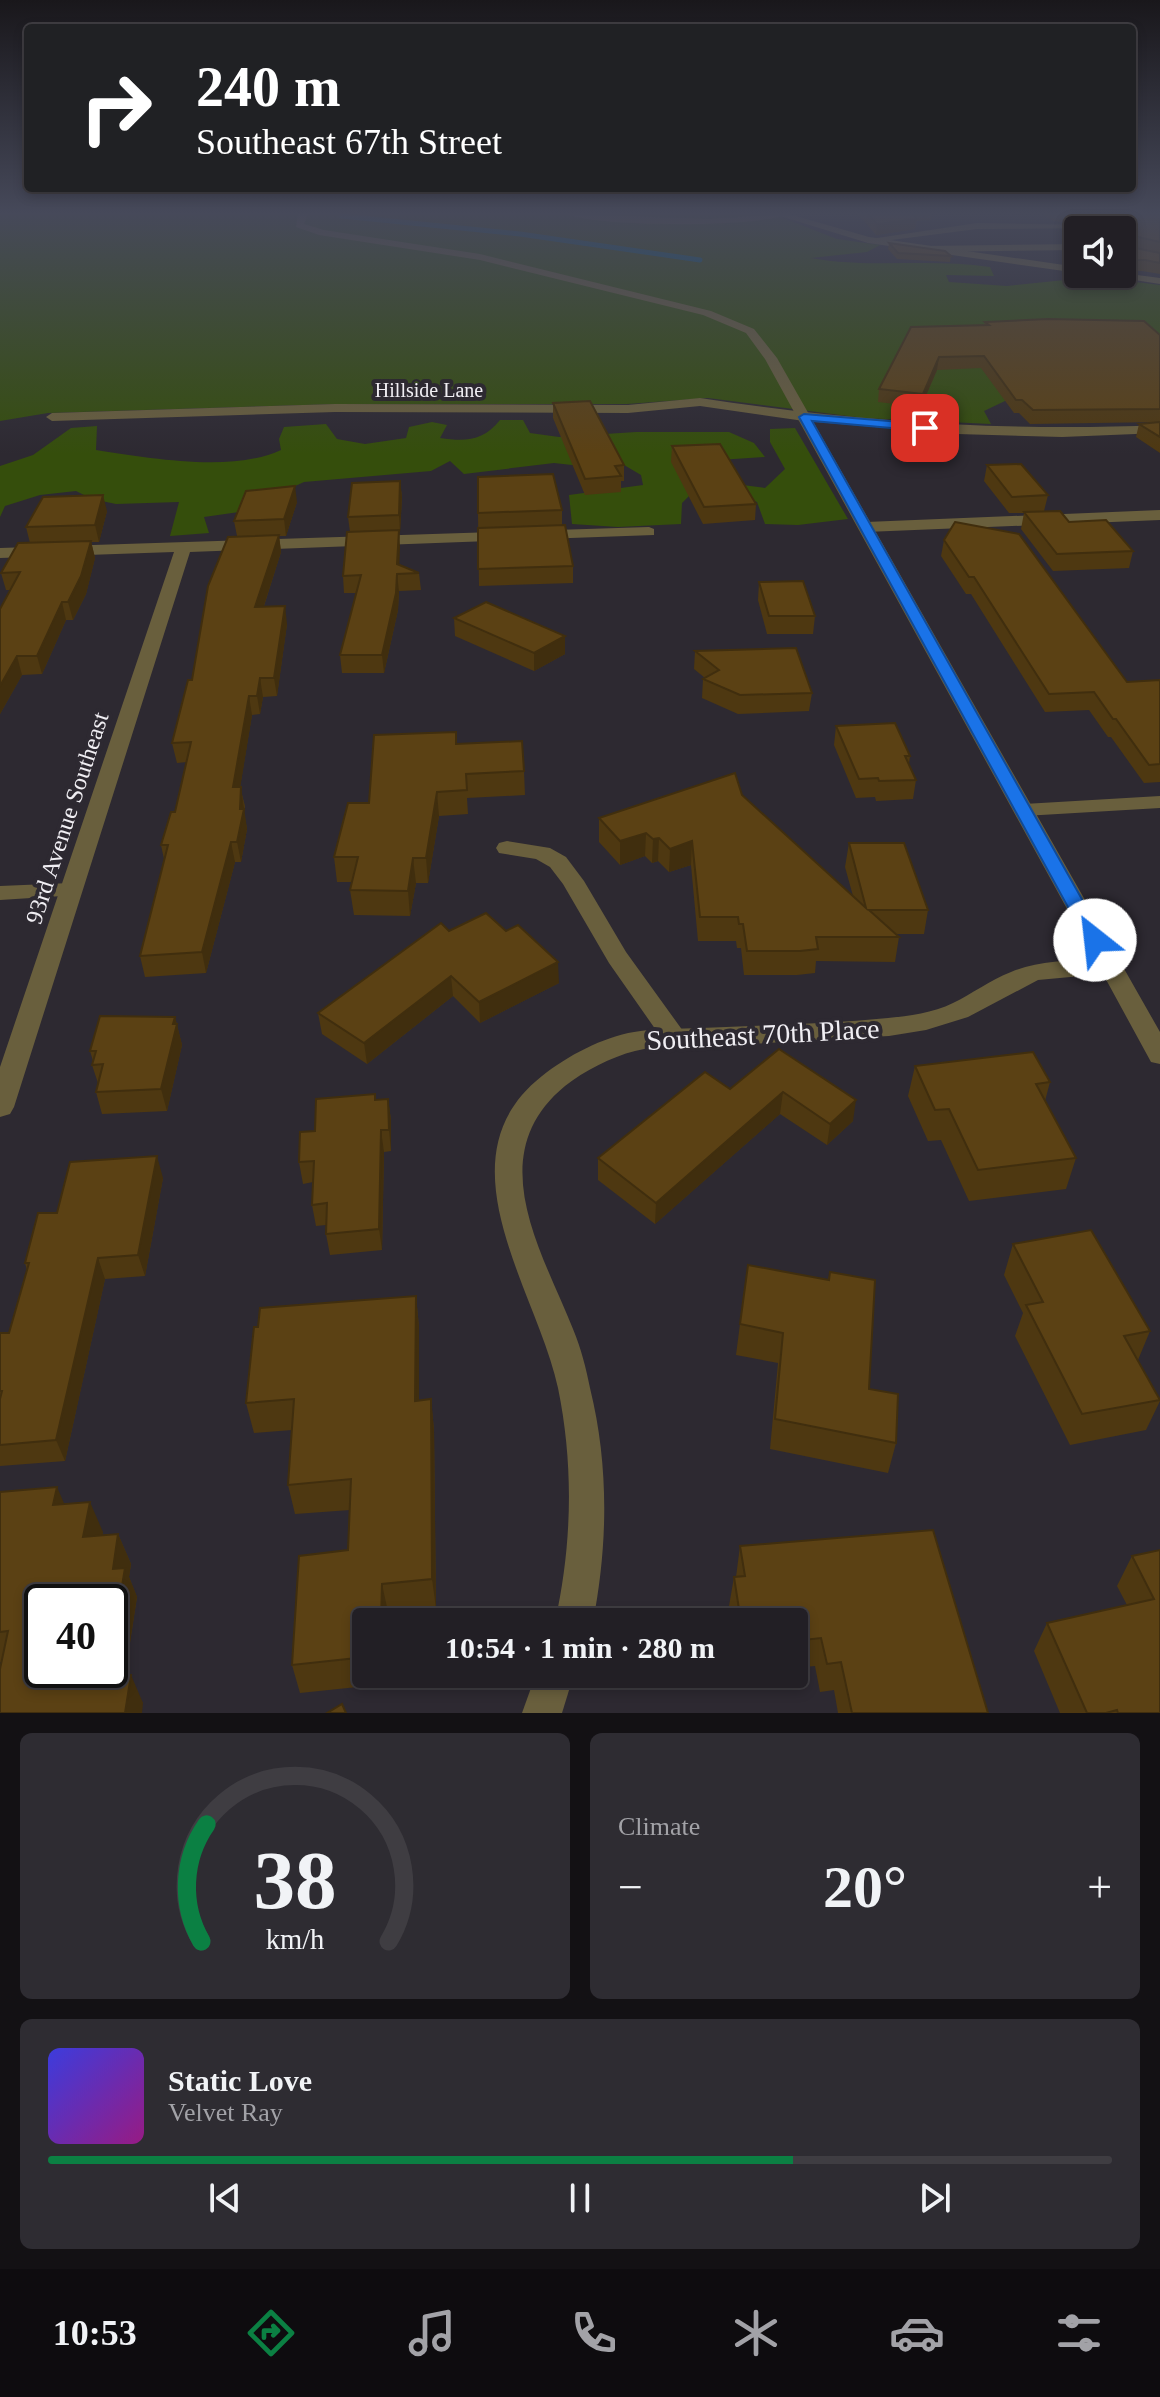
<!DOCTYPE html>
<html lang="en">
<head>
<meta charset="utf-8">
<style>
	body { margin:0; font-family:"Times New Roman",serif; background:#2e2c32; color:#f1f3f6; height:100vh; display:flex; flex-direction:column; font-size:30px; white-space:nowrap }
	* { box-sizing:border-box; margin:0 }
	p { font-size:26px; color:#a2a2a7 }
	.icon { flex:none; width:44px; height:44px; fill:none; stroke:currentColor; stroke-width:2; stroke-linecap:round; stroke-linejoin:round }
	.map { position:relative; height:1713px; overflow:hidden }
	.side { display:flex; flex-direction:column; gap:20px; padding:20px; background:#131114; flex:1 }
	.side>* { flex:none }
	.banner { position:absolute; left:24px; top:24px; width:1112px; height:168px; border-radius:8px; box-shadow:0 4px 12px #0003,0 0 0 2px #3f3d42; background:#202124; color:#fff; overflow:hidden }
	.buttons { position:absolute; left:1064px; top:216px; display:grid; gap:16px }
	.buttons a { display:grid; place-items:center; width:72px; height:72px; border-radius:8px; background:#221f25; box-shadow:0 4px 12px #0003,0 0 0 2px #3f3d42; font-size:40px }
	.speed { position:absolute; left:24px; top:1584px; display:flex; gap:16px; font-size:40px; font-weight:700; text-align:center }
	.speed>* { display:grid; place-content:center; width:104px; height:104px; border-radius:50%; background:#221f25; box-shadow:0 4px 12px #0003,0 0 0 2px #3f3d42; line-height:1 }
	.speed .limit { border:4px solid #111; border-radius:12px; background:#fff; color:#111 }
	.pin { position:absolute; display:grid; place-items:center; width:68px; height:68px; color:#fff; margin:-34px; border-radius:16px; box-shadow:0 4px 12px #0006 }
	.me { position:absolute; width:88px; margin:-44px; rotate:331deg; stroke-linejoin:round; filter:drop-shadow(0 0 6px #0008) }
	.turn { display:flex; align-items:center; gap:28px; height:168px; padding:0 40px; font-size:36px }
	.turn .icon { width:104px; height:104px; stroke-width:2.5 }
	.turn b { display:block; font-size:56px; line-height:68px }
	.big { font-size:60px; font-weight:700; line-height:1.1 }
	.side .widget { flex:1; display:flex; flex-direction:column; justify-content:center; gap:12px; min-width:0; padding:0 28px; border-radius:12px; background:#2e2c32 }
	.side .dial { align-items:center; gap:0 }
	.dial svg { height:208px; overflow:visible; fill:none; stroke:#3f3d42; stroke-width:7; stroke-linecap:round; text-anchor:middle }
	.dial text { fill:#f1f3f6; stroke:none }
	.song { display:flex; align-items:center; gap:24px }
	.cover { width:96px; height:96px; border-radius:12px; background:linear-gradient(135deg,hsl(240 70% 55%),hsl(310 70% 35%)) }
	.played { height:8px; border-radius:4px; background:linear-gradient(90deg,#0b8043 70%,#3f3d42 70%) }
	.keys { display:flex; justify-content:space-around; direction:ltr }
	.heat { display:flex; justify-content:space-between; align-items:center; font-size:44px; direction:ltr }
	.side .tiles { flex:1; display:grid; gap:20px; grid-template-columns:1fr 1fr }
	.widget:last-child { grid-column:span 2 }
	.trip { position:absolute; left:352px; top:1608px; width:456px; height:80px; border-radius:8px; background:#221f25; box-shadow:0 4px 12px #0003,0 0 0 2px #3f3d42; font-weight:700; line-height:80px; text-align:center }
	.tabs { display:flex; height:128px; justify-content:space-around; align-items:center; background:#0e0c0f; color:#a2a2a7 }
	.tabs .icon { width:56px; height:56px }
	.tabs .on { color:#0b8043 }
	.tabs b { font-size:36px; color:#f1f3f6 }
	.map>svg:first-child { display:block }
	.green { fill:#354e0c }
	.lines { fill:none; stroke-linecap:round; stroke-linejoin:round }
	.stream { stroke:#065b80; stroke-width:5 }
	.service { fill:#695f3d; fill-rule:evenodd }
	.minor { fill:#695f3d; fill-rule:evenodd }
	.tertiary { fill:#695f3d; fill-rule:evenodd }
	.wall { fill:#4e3811; fill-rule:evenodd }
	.shaded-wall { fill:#402e0e }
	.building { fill:#5b4114; stroke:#402e0e; stroke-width:2 }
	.route { fill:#1a73e8; stroke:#114b97; stroke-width:2 }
	.labels { text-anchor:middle; stroke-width:8; stroke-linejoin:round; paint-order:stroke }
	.far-street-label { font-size:20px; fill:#f0eef3; stroke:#2d2931 }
	.street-label { font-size:24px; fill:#f0eef3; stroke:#2d2931 }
	.near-street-label { font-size:28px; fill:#f0eef3; stroke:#2d2931 }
</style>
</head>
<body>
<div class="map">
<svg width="1160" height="1713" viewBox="0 0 1160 1713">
	<rect width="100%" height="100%" fill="#2d2931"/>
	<g class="green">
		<path d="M0,214H773L837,239L880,245L867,252L811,258C870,269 930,258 990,267L994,276L946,275L949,282L1007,286L1094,277L1160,285V400L1005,401L984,411L991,424L864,418L708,398L627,404H337L48,413L0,421Z"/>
		<path d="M500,420H523L530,433L559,437L636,432H729L754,443L765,457L704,461L735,484L765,488L785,469L770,442V429L795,428L848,519L798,525L765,524L757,502L737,494L694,491L682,503L681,524L618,527L572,524L569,495L643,485L641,475L624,465L590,467L554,463L464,474L450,461L431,471L304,482L239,512L204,517L209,533L170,536L179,502L116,504L92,499L76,491L40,495L5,506L0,517V466L33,455L71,428L97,426L96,450C149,458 232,473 281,450L279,439L284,427L326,424L337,439L365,444L406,438L409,427L432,422L447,425L440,438C466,442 483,441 500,420Z"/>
	</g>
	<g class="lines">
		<polyline class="stream" points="342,216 520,234 700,260"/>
		<g class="service">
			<polygon points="977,223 1094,225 1098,228 977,229 868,243 864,240"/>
			<polygon points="1078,244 1078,250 925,252 921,249 925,246"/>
			<path d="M700,398C853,421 1005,432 1160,425V433L1062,437L957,434L804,421L700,406L628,413L335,412L52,421L46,417L52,413L335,404L628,405Z"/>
			<polygon points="71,883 78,885 81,890 78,895 0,900 0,886"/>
		</g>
		<g class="minor">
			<polygon points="789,214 869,237 1078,267 1078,273 868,243 777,215"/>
			<polygon points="1122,273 1160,278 1160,284 1096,274"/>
			<polygon points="1160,510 1160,520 866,532 858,527 866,522"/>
			<polygon points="649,527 654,529 654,535 190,552 14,1107 10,1114 0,1117 0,1067 174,552 0,558 0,548"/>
			<polygon points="1160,796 1160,808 1024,816 1013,810 1024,804"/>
			<polygon points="507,841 550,848 566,857 584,881 626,952 683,1031 687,1037 683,1043 674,1046 665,1043 609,963 563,884 550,867 536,859 499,853 496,848 499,843"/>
		</g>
		<g class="tertiary">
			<path d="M298,214H308L304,224L324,230L480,254L711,311L754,329L777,358L1160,1032V1064L1151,1062L1103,974L1038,980L968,1017L926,1030L889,1036C830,1039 772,1043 713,1046C689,1047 659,1045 635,1051C611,1057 584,1071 565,1086C481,1155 542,1251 573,1329C581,1348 586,1368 590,1388C609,1465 608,1544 593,1622H555C572,1545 574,1466 558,1388C537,1290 437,1159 542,1076C567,1056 603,1037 634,1032C656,1028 679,1029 701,1028C763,1025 826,1024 888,1018C909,1016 933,1013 953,1003C972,994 990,980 1011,972C1037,961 1066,961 1094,958L765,359L746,333L703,315L480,260L319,235L296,227Z"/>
			<path d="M567,214L709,219L787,214C761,228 592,227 567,214Z"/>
			<polygon points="536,1674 574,1674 562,1713 522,1713"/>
		</g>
	</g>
	<g class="wall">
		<polygon points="858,214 932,214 931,220 917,221 915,229 876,235"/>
		<path d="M1043,214H1160V274L1142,271L1122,270V230H1078V240L1066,231L1068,222L1053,221ZM1123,244L1160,253L1124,246Z"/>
		<polygon points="889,243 951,256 950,262 897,259 888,249"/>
		<polygon points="985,322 1160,335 1160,453 1136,437 1139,424 1160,422 1030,424 1019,413 1014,413 981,368 937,370 921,407 878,402 879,389 984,325"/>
		<polygon points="553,403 624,465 624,481 621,481 621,492 585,495 553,418"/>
		<polygon points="672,446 756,504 755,520 703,524 671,462"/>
		<polygon points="987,465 1048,495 1044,511 1133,551 1129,568 1053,571 1021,529 1024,513 1009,513 984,481"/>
		<polygon points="400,481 402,497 400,532 399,532 399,564 419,573 421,590 399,591 398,610 384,673 342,673 340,655 356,593 344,593 343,576 350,532 348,517"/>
		<polygon points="297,502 286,536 279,536 281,552 264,606 287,624 277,696 263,697 260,714 252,715 240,787 245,806 244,812 247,829 241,862 235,862 206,973 145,977 140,956 164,859 161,845 175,812 187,762 177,763 172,743 237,536 234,521"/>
		<polygon points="562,510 562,525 573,566 573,583 479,586 478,513"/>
		<polygon points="107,511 99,542 91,542 95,558 86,594 73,620 66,620 42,674 22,675 0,714 0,609 10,590 6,590 1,573 30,543 26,527"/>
		<polygon points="944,540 1127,682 1160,680 1160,782 1144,783 1111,737 1108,737 1089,710 1045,712 971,594 966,594 941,556"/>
		<polygon points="759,582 815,616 813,634 767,634 758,600"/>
		<polygon points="454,618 565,654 534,671 455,636"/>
		<polygon points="695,651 812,693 809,711 738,714 702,698 703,679 705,678 694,669"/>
		<polygon points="836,726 910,756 909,764 916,780 913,799 876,801 875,797 856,798 834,745"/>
		<polygon points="457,744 524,771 525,795 467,798 468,814 439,816 428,883 416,883 410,916 354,915 350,890 352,882 337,882 334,857 369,803"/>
		<polygon points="742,795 853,896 845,867 849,843 928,910 924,934 895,934 899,937 895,962 816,961 815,973 797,975 744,975 741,948 737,948 736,941 698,941 691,865 669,872 658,861 652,863 645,856 620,865 599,842 599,818"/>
		<polygon points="449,931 559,983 480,1023 453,996 367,1064 322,1034 318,1013"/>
		<polygon points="175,1017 182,1045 167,1111 102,1114 96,1092 98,1083 92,1065 93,1061 90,1051"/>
		<polygon points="779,1049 853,1121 827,1145 780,1114 655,1224 598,1180 598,1158 730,1089"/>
		<polygon points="915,1066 1050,1082 1045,1101 1076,1158 1066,1189 969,1201 941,1140 928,1141 908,1096"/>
		<polygon points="375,1094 376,1100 388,1099 391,1120 391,1151 384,1152 382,1250 330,1255 326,1234 326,1225 316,1226 312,1205 313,1182 303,1184 299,1162 315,1131"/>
		<polygon points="163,1178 145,1276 105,1279 65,1461 0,1466 0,1333 9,1333 27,1270 25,1263 57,1213"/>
		<polygon points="1013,1244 1150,1331 1138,1360 1160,1399 1160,1401 1146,1430 1070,1445 1015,1336 1023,1313 1004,1275"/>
		<polygon points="830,1272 869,1389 896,1443 888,1473 770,1449 778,1363 736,1355 740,1324 828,1280"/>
		<polygon points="416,1296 419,1327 419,1400 431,1399 434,1430 436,1608 388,1612 366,1622 366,1674 386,1674 386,1684 300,1693 292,1665 348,1550 350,1510 295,1514 288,1485 292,1430 254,1433 246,1403"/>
		<polygon points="0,1492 64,1504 103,1532 102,1536 118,1534 131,1564 129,1577 137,1597 125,1676 143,1703 0,1662"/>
		<polygon points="740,1546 988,1713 838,1713 834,1690 820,1692 815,1666 794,1668 794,1622 732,1622 729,1606 734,1577 736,1577"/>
		<polygon points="1160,1550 1160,1713 1060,1713 1034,1651 1047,1623 1127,1605 1117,1586 1132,1556"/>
	</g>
	<g class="shaded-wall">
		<polygon points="917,219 915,229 876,235 877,224"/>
		<polygon points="939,357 937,370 921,407 923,394"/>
		<polygon points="400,481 402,497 400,532 399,515"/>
		<polygon points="295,486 297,502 286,536 284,519"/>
		<polygon points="103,495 107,511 99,542 95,525"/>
		<polygon points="399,530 400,547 399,574 397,564"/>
		<polygon points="279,535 281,552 258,624 255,607"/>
		<polygon points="91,541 95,558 86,594 73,620 68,602"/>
		<polygon points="397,574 399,591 398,610 384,673 382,655"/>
		<polygon points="62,602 66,620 42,674 37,656"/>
		<polygon points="285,606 287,624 277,696 274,678"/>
		<polygon points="565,636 565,654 534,671 534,653"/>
		<polygon points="17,656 22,675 0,714 0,686"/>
		<polygon points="260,678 263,697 260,714 257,696"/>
		<polygon points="249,696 252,715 237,807 233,787"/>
		<polygon points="241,787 247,829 241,862 237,842"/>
		<polygon points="437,792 439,816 428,883 426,858"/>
		<polygon points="646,833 645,856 620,865 620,841"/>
		<polygon points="659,838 658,861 652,863 653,839"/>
		<polygon points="692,841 691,865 669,872 670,849"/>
		<polygon points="231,842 235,862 206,973 202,952"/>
		<polygon points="413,858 416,883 410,916 408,891"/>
		<polygon points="558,962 559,983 480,1023 479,1002"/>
		<polygon points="451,976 453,996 367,1064 364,1043"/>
		<polygon points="175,1017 182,1045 167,1111 161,1089"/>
		<polygon points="783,1092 780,1114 655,1224 656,1203"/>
		<polygon points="388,1099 391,1120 391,1151 389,1130"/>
		<polygon points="856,1100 853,1121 827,1145 830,1124"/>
		<polygon points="381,1130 384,1152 382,1250 379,1229"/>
		<polygon points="157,1156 163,1178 145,1276 138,1255"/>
		<polygon points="98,1258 105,1279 65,1461 56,1440"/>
		<polygon points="416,1296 419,1327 419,1431 415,1401"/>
		<polygon points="431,1399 434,1430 436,1608 432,1579"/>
		<polygon points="57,1487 70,1517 53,1505"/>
		<polygon points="90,1502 103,1532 97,1567 83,1537"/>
		<polygon points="118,1534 131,1564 129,1577 137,1597 120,1705 107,1677 108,1670 110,1670 113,1569"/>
		<polygon points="382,1584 388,1612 387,1622 381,1622"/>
		<polygon points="131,1675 143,1703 142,1713 125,1713"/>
	</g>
	<g class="building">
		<polygon points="868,214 912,214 917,219 877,224"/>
		<polygon points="1099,214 1160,214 1160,242 1125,234 1122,236 1122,230 1080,230 1068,221 1100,221 1102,216"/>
		<polygon points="1122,239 1124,246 1160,253 1160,263 1145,260 1122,260"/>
		<polygon points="889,243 945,251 951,256 898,253"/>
		<polygon points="1048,319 1144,321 1160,335 1160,409 1033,410 1022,400 1016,400 984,356 939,357 923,394 879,389 911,327 989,325 985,322"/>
		<polygon points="590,401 624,465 615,466 621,476 585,479 553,403"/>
		<polygon points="1160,422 1160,437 1139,424"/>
		<polygon points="720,444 756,504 704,507 672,446"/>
		<polygon points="1021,464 1048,495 1012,497 987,465"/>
		<polygon points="553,474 562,510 478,513 478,477"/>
		<polygon points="400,481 399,515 348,517 352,483"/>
		<polygon points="295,486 284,519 234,521 246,491"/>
		<polygon points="103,495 95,525 26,527 43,497"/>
		<polygon points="1060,511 1069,522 1106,520 1133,551 1057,554 1024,512"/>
		<polygon points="955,522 1019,534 1127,682 1160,680 1160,764 1149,765 1116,719 1113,719 1094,692 1049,694 974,577 969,577 944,540"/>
		<polygon points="565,525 573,566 478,569 478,528"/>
		<polygon points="399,530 397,564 419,573 397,574 396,593 382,655 340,655 361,575 343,576 347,532"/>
		<polygon points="279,535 255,607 285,606 274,678 260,678 257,696 249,696 233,787 241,787 240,809 244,809 237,842 231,842 202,952 140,956 168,845 161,845 171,812 175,812 191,742 172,743 188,680 192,680 208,586 228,537"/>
		<polygon points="91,541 81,576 68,602 62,602 37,656 17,656 0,686 0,609 20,572 1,573 18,543"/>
		<polygon points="803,581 815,616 769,616 759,582"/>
		<polygon points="486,602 565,636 534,653 454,618"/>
		<polygon points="796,648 812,693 740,695 703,679 719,670 695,651"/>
		<polygon points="895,723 910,756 905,756 916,780 879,781 878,778 859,779 836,726"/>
		<polygon points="456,732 456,744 522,741 524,771 466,774 467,790 437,792 426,858 413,858 408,891 350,890 358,857 334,857 348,803 369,803 374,735"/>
		<polygon points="735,773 742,795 866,908 849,843 904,843 928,910 869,910 899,937 816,937 818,949 800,951 747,951 743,924 739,924 738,917 700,917 692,841 670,849 659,838 653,839 646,833 620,841 599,818"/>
		<polygon points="486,913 506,931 518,925 558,962 479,1002 451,976 364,1043 318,1013 441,923 449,931"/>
		<polygon points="100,1016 175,1017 173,1024 177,1024 161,1089 96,1092 103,1064 92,1065 96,1051 90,1051"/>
		<polygon points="779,1049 856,1100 830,1124 783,1092 656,1203 598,1158 705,1072 730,1089"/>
		<polygon points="1033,1052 1050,1082 1036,1084 1076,1158 978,1170 949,1109 935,1110 915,1066"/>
		<polygon points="375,1094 375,1100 388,1099 389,1130 381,1130 379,1229 326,1234 327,1203 312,1205 314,1161 299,1162 300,1132 315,1131 316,1099"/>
		<polygon points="157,1156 138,1255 98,1258 56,1440 0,1445 0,1399 2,1391 0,1391 0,1333 9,1333 29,1263 25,1263 38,1213 57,1213 70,1162"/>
		<polygon points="1091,1230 1150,1331 1124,1336 1160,1400 1082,1414 1026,1305 1043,1302 1013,1244"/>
		<polygon points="748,1265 829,1280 830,1272 875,1280 869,1389 898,1394 896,1443 775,1419 783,1333 740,1324"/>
		<polygon points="416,1296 415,1401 431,1399 432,1579 382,1584 381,1622 366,1622 366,1657 292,1665 299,1556 348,1550 351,1479 288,1485 294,1399 246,1403 254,1327 258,1327 260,1308"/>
		<polygon points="57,1487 53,1505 90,1502 83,1537 118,1534 113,1569 125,1568 110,1658 110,1602 42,1602 42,1670 108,1670 107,1677 131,1675 125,1713 0,1713 0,1669 8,1631 0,1632 0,1492"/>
		<polygon points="933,1530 988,1713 852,1713 841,1662 827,1664 821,1638 794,1641 794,1622 741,1622 734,1577 745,1576 740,1546"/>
		<polygon points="1160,1550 1160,1713 1118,1713 1117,1710 1106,1713 1087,1713 1047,1623 1154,1599 1132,1556"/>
		<polygon points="342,1704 346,1713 327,1713"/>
	</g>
	<linearGradient id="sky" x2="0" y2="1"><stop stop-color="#19171b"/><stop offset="0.47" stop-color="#46495a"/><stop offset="1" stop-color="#46495a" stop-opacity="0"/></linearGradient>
	<rect width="1160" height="454" fill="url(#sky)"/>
	<polygon class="route" points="804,414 925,424 931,428 925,431 812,421 1105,940 1102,944 1095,946 1086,940 799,417"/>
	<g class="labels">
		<g class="far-street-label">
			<text x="429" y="397">Hillside Lane</text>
		</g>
		<g class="street-label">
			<text transform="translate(67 818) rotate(-72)" y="8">93rd Avenue Southeast</text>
		</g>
		<g class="near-street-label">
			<text transform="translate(763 1034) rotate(-3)" y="10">Southeast 70th Place</text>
		</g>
	</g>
</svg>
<div class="buttons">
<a><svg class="icon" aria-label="sound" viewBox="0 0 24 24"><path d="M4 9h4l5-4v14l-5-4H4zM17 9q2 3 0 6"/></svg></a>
</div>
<div class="speed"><div class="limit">40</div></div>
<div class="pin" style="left:925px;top:428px;background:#d93025"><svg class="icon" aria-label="arrive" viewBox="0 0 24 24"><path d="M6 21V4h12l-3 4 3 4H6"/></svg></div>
<svg class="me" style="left:1095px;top:940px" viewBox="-20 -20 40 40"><circle r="19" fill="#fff"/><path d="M0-13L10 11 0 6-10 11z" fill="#1a73e8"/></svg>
<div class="trip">10:54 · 1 min · 280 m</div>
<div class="banner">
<div class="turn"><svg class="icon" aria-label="right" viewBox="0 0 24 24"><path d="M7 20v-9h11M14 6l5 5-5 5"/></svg><div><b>240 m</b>Southeast 67th Street</div></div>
</div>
</div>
<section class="side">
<div class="tiles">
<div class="widget dial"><svg viewBox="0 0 100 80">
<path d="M14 69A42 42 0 1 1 86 69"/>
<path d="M14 69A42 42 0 0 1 16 24" stroke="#0b8043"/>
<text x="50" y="56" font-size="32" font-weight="700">38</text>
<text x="50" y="72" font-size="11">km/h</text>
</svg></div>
<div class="widget"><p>Climate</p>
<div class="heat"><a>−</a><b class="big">20°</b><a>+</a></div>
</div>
<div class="widget">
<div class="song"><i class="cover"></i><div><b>Static Love</b><p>Velvet Ray</p></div></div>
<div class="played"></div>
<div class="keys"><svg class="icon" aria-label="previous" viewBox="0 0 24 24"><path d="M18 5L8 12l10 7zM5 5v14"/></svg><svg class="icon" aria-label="pause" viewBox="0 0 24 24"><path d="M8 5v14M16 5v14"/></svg><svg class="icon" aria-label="next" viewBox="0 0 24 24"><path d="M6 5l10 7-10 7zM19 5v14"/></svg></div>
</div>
</div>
</section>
<nav class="tabs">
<b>10:53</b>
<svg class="icon on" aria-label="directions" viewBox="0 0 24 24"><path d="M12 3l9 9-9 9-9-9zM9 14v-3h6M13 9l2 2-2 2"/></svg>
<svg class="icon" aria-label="music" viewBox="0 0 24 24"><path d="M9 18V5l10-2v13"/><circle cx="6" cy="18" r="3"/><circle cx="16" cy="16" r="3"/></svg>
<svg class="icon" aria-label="phone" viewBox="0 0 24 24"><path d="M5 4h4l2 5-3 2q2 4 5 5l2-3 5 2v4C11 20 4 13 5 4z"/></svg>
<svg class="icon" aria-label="climate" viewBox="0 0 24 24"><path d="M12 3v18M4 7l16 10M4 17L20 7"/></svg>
<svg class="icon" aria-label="car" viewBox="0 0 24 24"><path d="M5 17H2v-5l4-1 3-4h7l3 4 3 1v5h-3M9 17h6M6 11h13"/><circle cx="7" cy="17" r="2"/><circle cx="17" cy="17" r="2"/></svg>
<svg class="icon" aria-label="filters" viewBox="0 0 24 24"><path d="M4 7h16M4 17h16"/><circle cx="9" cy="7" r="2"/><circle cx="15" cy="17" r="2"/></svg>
</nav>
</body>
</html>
